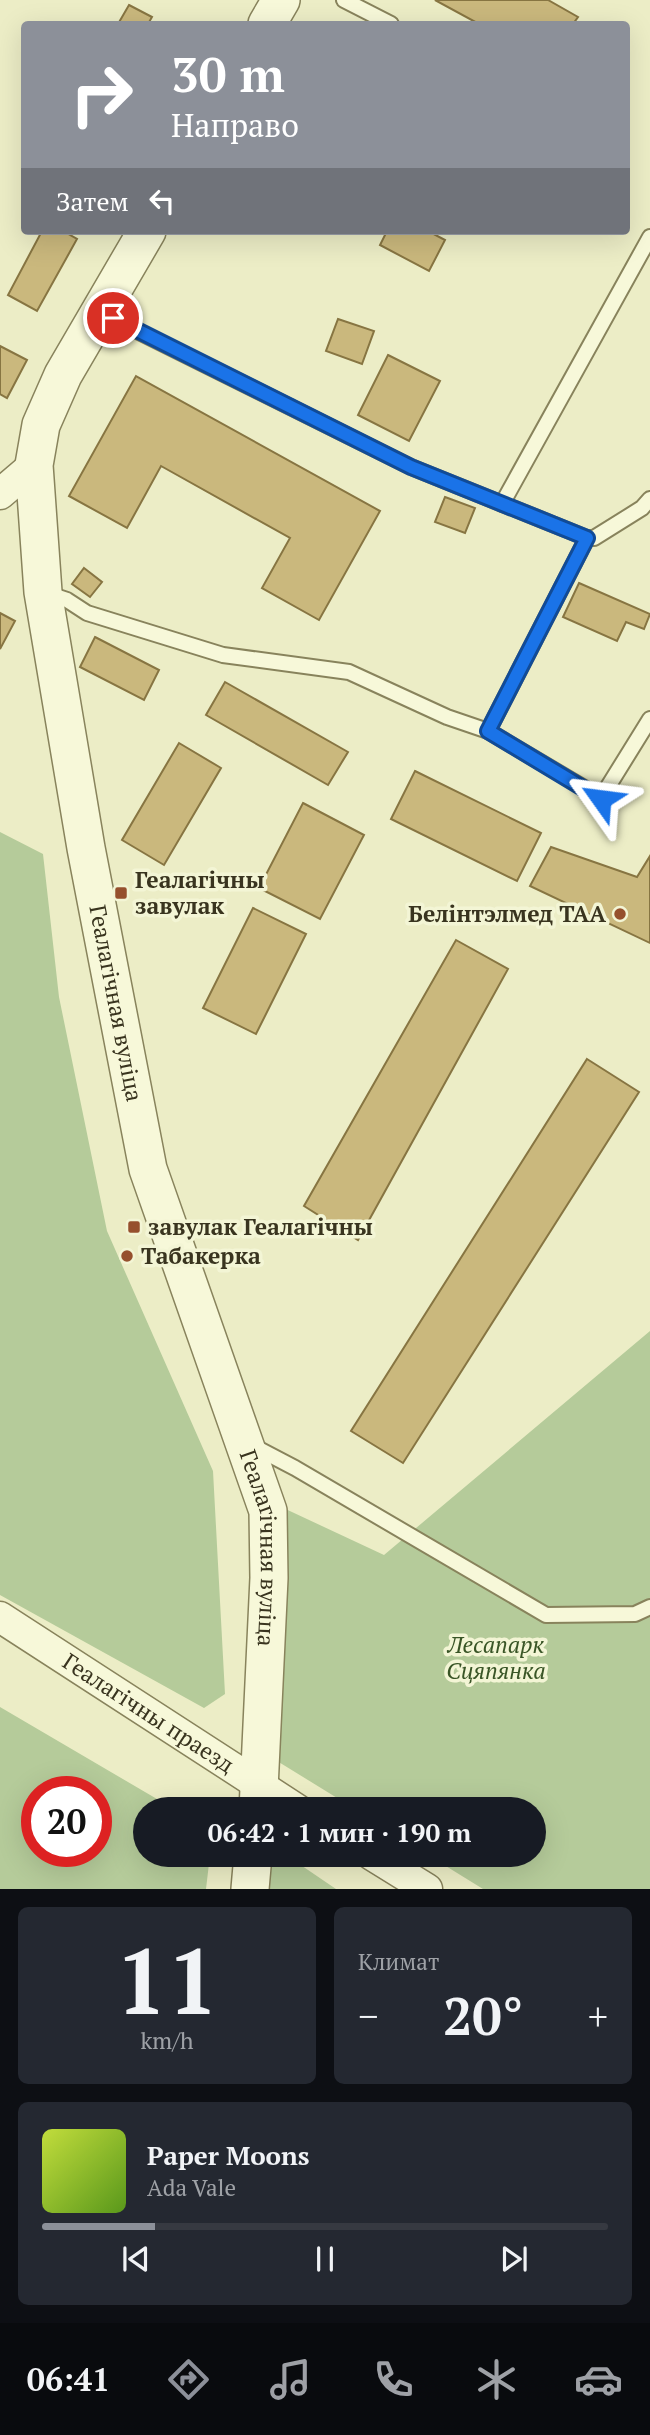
<!DOCTYPE html>
<html lang="ru">
<head>
<meta charset="utf-8">
<style>
	body { margin:0; font-family:"PT Serif",serif; background:#242831; color:#f1f3f6; height:100vh; display:flex; flex-direction:column; font-size:26px; white-space:nowrap }
	* { box-sizing:border-box; margin:0 }
	p { font-size:23px; color:#9ea1a6 }
	.icon { flex:none; width:38px; height:38px; fill:none; stroke:currentColor; stroke-width:2; stroke-linecap:round; stroke-linejoin:round }
	.map { position:relative; height:1889px; overflow:hidden }
	.drawer { display:flex; flex-direction:column; gap:18px; padding:18px; background:#0d0f14; flex:1 }
	.drawer>* { flex:none }
	.banner { position:absolute; left:21px; top:21px; width:609px; height:214px; border-radius:7px; box-shadow:0 7px 28px #0002; background:#8c9099; color:#fff; overflow:hidden }
	.speed { position:absolute; left:21px; top:1776px; display:flex; gap:14px; font-size:35px; font-weight:700; text-align:center }
	.speed>* { display:grid; place-content:center; width:91px; height:91px; border-radius:50%; background:#171b24; box-shadow:0 7px 28px #0002; line-height:1 }
	.speed .limit { border:10px solid #d22; background:#fff; color:#111 }
	.pin { position:absolute; display:grid; place-items:center; width:60px; height:60px; color:#fff; margin:-30px; border:4px solid #fff; border-radius:50%; box-shadow:0 2px 7px #0007 }
	.me { position:absolute; width:77px; margin:-38px; rotate:301deg; stroke-linejoin:round; filter:drop-shadow(0 0 5px #0008) }
	.turn { display:flex; align-items:center; gap:24px; height:147px; padding:0 35px; font-size:32px }
	.turn .icon { width:91px; height:91px; stroke-width:2.5 }
	.turn b { display:block; font-size:49px; line-height:60px }
	.then { display:flex; align-items:center; height:66px; padding:0 35px; background:#0003; gap:14px; font-size:26px }
	.big { font-size:52px; font-weight:700; line-height:1.1 }
	.drawer .widget { flex:1; display:flex; flex-direction:column; justify-content:center; gap:10px; min-width:0; padding:0 24px; border-radius:10px; background:#242831 }
	.drawer .dial { align-items:center; gap:0 }
	.dial b { font-size:91px; line-height:1 }
	.song { display:flex; align-items:center; gap:21px }
	.cover { width:84px; height:84px; border-radius:10px; background:linear-gradient(135deg,hsl(70 70% 55%),hsl(90 70% 35%)) }
	.played { height:7px; border-radius:4px; background:linear-gradient(90deg,#8c9099 20%,#363941 20%) }
	.keys { display:flex; justify-content:space-around; direction:ltr }
	.heat { display:flex; justify-content:space-between; align-items:center; font-size:38px; direction:ltr }
	.drawer .tiles { flex:1; display:grid; gap:18px; grid-template-columns:1fr 1fr }
	.widget:last-child { grid-column:span 2 }
	.trip { position:absolute; left:133px; top:1797px; width:413px; height:70px; border-radius:35px; background:#171b24; box-shadow:0 7px 28px #0002; font-weight:700; line-height:70px; text-align:center }
	.dock { display:flex; height:112px; justify-content:space-around; align-items:center; background:#090b0e; color:#9ea1a6 }
	.dock .icon { width:49px; height:49px }
	.dock .active { color:#8c9099 }
	.dock b { font-size:32px; color:#f1f3f6 }
	.map>svg:first-child { display:block }
	.green { fill:#b5cb9a; fill-rule:evenodd }
	.building { fill:#cab87d; stroke:#877542; stroke-width:2 }
	.lines { fill:none; stroke-linecap:round; stroke-linejoin:round }
	.service-casing { stroke:#88835c; stroke-width:18 }
	.minor-casing { stroke:#88835c; stroke-width:33 }
	.tertiary-casing { stroke:#88835c; stroke-width:40 }
	.service { stroke:#f7f8d9; stroke-width:14 }
	.minor { stroke:#f7f8d9; stroke-width:30 }
	.tertiary { stroke:#f7f8d9; stroke-width:37 }
	.route-casing { stroke:#114b97; stroke-width:18 }
	.route { stroke:#1a73e8; stroke-width:12 }
	.poi-dot { fill:#96502d; stroke:#f3f5d5; stroke-width:2.5 }
	.labels { text-anchor:middle; stroke-width:7; stroke-linejoin:round; paint-order:stroke }
	.poi-label { font-size:23px; font-weight:bold; fill:#39341f; stroke:#f3f5d5; text-anchor:start }
	.street-label { font-size:23px; fill:#39341f; stroke:#f3f5d5 }
	.park-label { font-size:23px; font-style:italic; fill:#395526; stroke:#f3f5d5 }
</style>
</head>
<body>
<div class="map">
<svg width="650" height="1889" viewBox="0 0 650 1889">
	<rect width="100%" height="100%" fill="#ecedc6"/>
	<g class="green">
		<polygon points="0,832 43,854 59,997 107,1231 213,1471 225,1694 204,1708 0,1595"/>
		<polygon points="650,1331 650,1889 483,1889 428,1855 534,1855 534,1810 355,1809 256,1748 262,1552 247,1491 384,1555"/>
		<path d="M0,1707L174,1809L145,1810V1855H210L206,1889H0ZM96,1792V1852H37V1792Z"/>
		<polygon points="265,1855 286,1855 336,1889 261,1889"/>
	</g>
	<g class="building">
		<polygon points="435,0 548,0 578,17 573,24 479,24"/>
		<polygon points="129,5 152,17 148,24 118,24"/>
		<polygon points="42,231 63,231 77,239 37,311 8,295"/>
		<polygon points="387,231 428,231 445,240 429,271 380,245"/>
		<polygon points="338,319 374,331 362,364 326,351"/>
		<polygon points="0,346 27,360 7,398 0,394"/>
		<polygon points="388,355 440,381 409,441 358,415"/>
		<polygon points="136,376 380,511 319,620 262,588 290,538 161,466 127,528 69,496"/>
		<polygon points="445,497 475,508 465,533 435,522"/>
		<polygon points="84,568 102,582 90,597 72,584"/>
		<polygon points="579,583 650,614 644,629 626,622 617,641 563,617"/>
		<polygon points="0,613 15,621 0,649"/>
		<polygon points="95,637 159,670 144,700 80,667"/>
		<polygon points="225,682 348,752 328,785 206,715"/>
		<polygon points="179,743 221,768 164,865 122,840"/>
		<polygon points="415,771 541,833 517,881 391,819"/>
		<polygon points="303,803 364,835 320,919 259,888"/>
		<polygon points="551,847 637,877 650,856 650,943 530,886"/>
		<polygon points="253,908 306,934 256,1034 203,1008"/>
		<polygon points="456,940 508,969 358,1240 304,1206"/>
		<polygon points="587,1059 639,1092 403,1463 351,1431"/>
	</g>
	<g class="lines">
		<defs>
			<g id="service">
				<polyline points="344,0 391,24"/>
				<polyline points="102,312 125,325 411,467 587,538 594,538 642,508 650,499"/>
				<polyline points="502,504 650,237"/>
				<polyline points="46,593 67,600 87,613 223,655 349,672 447,717 488,731 601,798 650,719"/>
				<polyline points="488,731 587,538"/>
				<polyline points="251,1445 295,1468 546,1615 635,1614 650,1607"/>
			</g>
			<g id="minor">
				<polyline points="0,494 34,465"/>
				<path id="s1" d="M0,1617L298,1810"/>
				<polyline points="372,1855 427,1889"/>
			</g>
			<g id="tertiary">
				<polyline points="267,24 281,0"/>
				<path id="s2" d="M147,231L63,375L41,425L34,465L43,592L86,848L148,1169L268,1511L269,1578L258,1810"/>
				<polyline points="250,1889 253,1855"/>
			</g>
		</defs>
		<use href="#service" class="service-casing"/>
		<use href="#minor" class="minor-casing"/>
		<use href="#tertiary" class="tertiary-casing"/>
		<use href="#service" class="service"/>
		<use href="#minor" class="minor"/>
		<use href="#tertiary" class="tertiary"/>
	</g>
	<g class="lines">
		<defs>
			<polyline id="route" points="113,318 411,467 587,538 488,731 601,799"/>
		</defs>
		<use href="#route" class="route-casing"/>
		<use href="#route" class="route"/>
	</g>
	<g class="poi-dot">
		<rect x="114" y="886" width="14" height="14" rx="3.5"/>
		<circle cx="620" cy="914" r="7"/>
		<rect x="127" y="1220" width="14" height="14" rx="3.5"/>
		<circle cx="127" cy="1256" r="7"/>
	</g>
	<g class="labels">
		<g class="poi-label">
			<text x="135" y="888">Геалагічны<tspan x="135" dy="26">завулак</tspan></text>
			<text x="606" y="922" text-anchor="end">Белінтэлмед ТАА</text>
			<text x="148" y="1235">завулак Геалагічны</text>
			<text x="141" y="1264">Табакерка</text>
		</g>
		<g class="street-label">
			<text dy="8" stroke="none"><textPath href="#s2" startOffset="807">Геалагічная вуліца</textPath></text>
			<text dy="8" stroke="none"><textPath href="#s2" startOffset="1374">Геалагічная вуліца</textPath></text>
			<text dy="8" stroke="none"><textPath href="#s1" startOffset="177">Геалагічны праезд</textPath></text>
		</g>
		<g class="park-label">
			<text x="496" y="1653">Лесапарк<tspan x="496" dy="26">Сцяпянка</tspan></text>
		</g>
	</g>
</svg>
<div class="speed"><div class="limit">20</div></div>
<div class="pin" style="left:113px;top:318px;background:#d93025"><svg class="icon" aria-label="arrive" viewBox="0 0 24 24"><path d="M6 21V4h12l-3 4 3 4H6"/></svg></div>
<svg class="me" style="left:601px;top:799px" viewBox="-20 -20 40 40"><path d="M0-17L14 15 0 8-14 15z" fill="#1a73e8" stroke="#fff" stroke-width="4"/></svg>
<div class="trip">06:42 · 1 мин · 190 m</div>
<div class="banner">
<div class="turn"><svg class="icon" aria-label="right" viewBox="0 0 24 24"><path d="M7 20v-9h11M14 6l5 5-5 5"/></svg><div><b>30 m</b>Направо</div></div>
<div class="then">Затем<svg class="icon" aria-label="left" viewBox="0 0 24 24"><path d="M17 20v-9H6M10 6l-5 5 5 5"/></svg></div>
</div>
</div>
<section class="drawer">
<div class="tiles">
<div class="widget dial"><b>11</b><p>km/h</p></div>
<div class="widget"><p>Климат</p>
<div class="heat"><a>−</a><b class="big">20°</b><a>+</a></div>
</div>
<div class="widget">
<div class="song"><i class="cover"></i><div><b>Paper Moons</b><p>Ada Vale</p></div></div>
<div class="played"></div>
<div class="keys"><svg class="icon" aria-label="previous" viewBox="0 0 24 24"><path d="M18 5L8 12l10 7zM5 5v14"/></svg><svg class="icon" aria-label="pause" viewBox="0 0 24 24"><path d="M8 5v14M16 5v14"/></svg><svg class="icon" aria-label="next" viewBox="0 0 24 24"><path d="M6 5l10 7-10 7zM19 5v14"/></svg></div>
</div>
</div>
</section>
<nav class="dock">
<b>06:41</b>
<svg class="icon active" aria-label="directions" viewBox="0 0 24 24"><path d="M12 3l9 9-9 9-9-9zM9 14v-3h6M13 9l2 2-2 2"/></svg>
<svg class="icon" aria-label="music" viewBox="0 0 24 24"><path d="M9 18V5l10-2v13"/><circle cx="6" cy="18" r="3"/><circle cx="16" cy="16" r="3"/></svg>
<svg class="icon" aria-label="phone" viewBox="0 0 24 24"><path d="M5 4h4l2 5-3 2q2 4 5 5l2-3 5 2v4C11 20 4 13 5 4z"/></svg>
<svg class="icon" aria-label="climate" viewBox="0 0 24 24"><path d="M12 3v18M4 7l16 10M4 17L20 7"/></svg>
<svg class="icon" aria-label="car" viewBox="0 0 24 24"><path d="M5 17H2v-5l4-1 3-4h7l3 4 3 1v5h-3M9 17h6M6 11h13"/><circle cx="7" cy="17" r="2"/><circle cx="17" cy="17" r="2"/></svg>
</nav>
</body>
</html>
